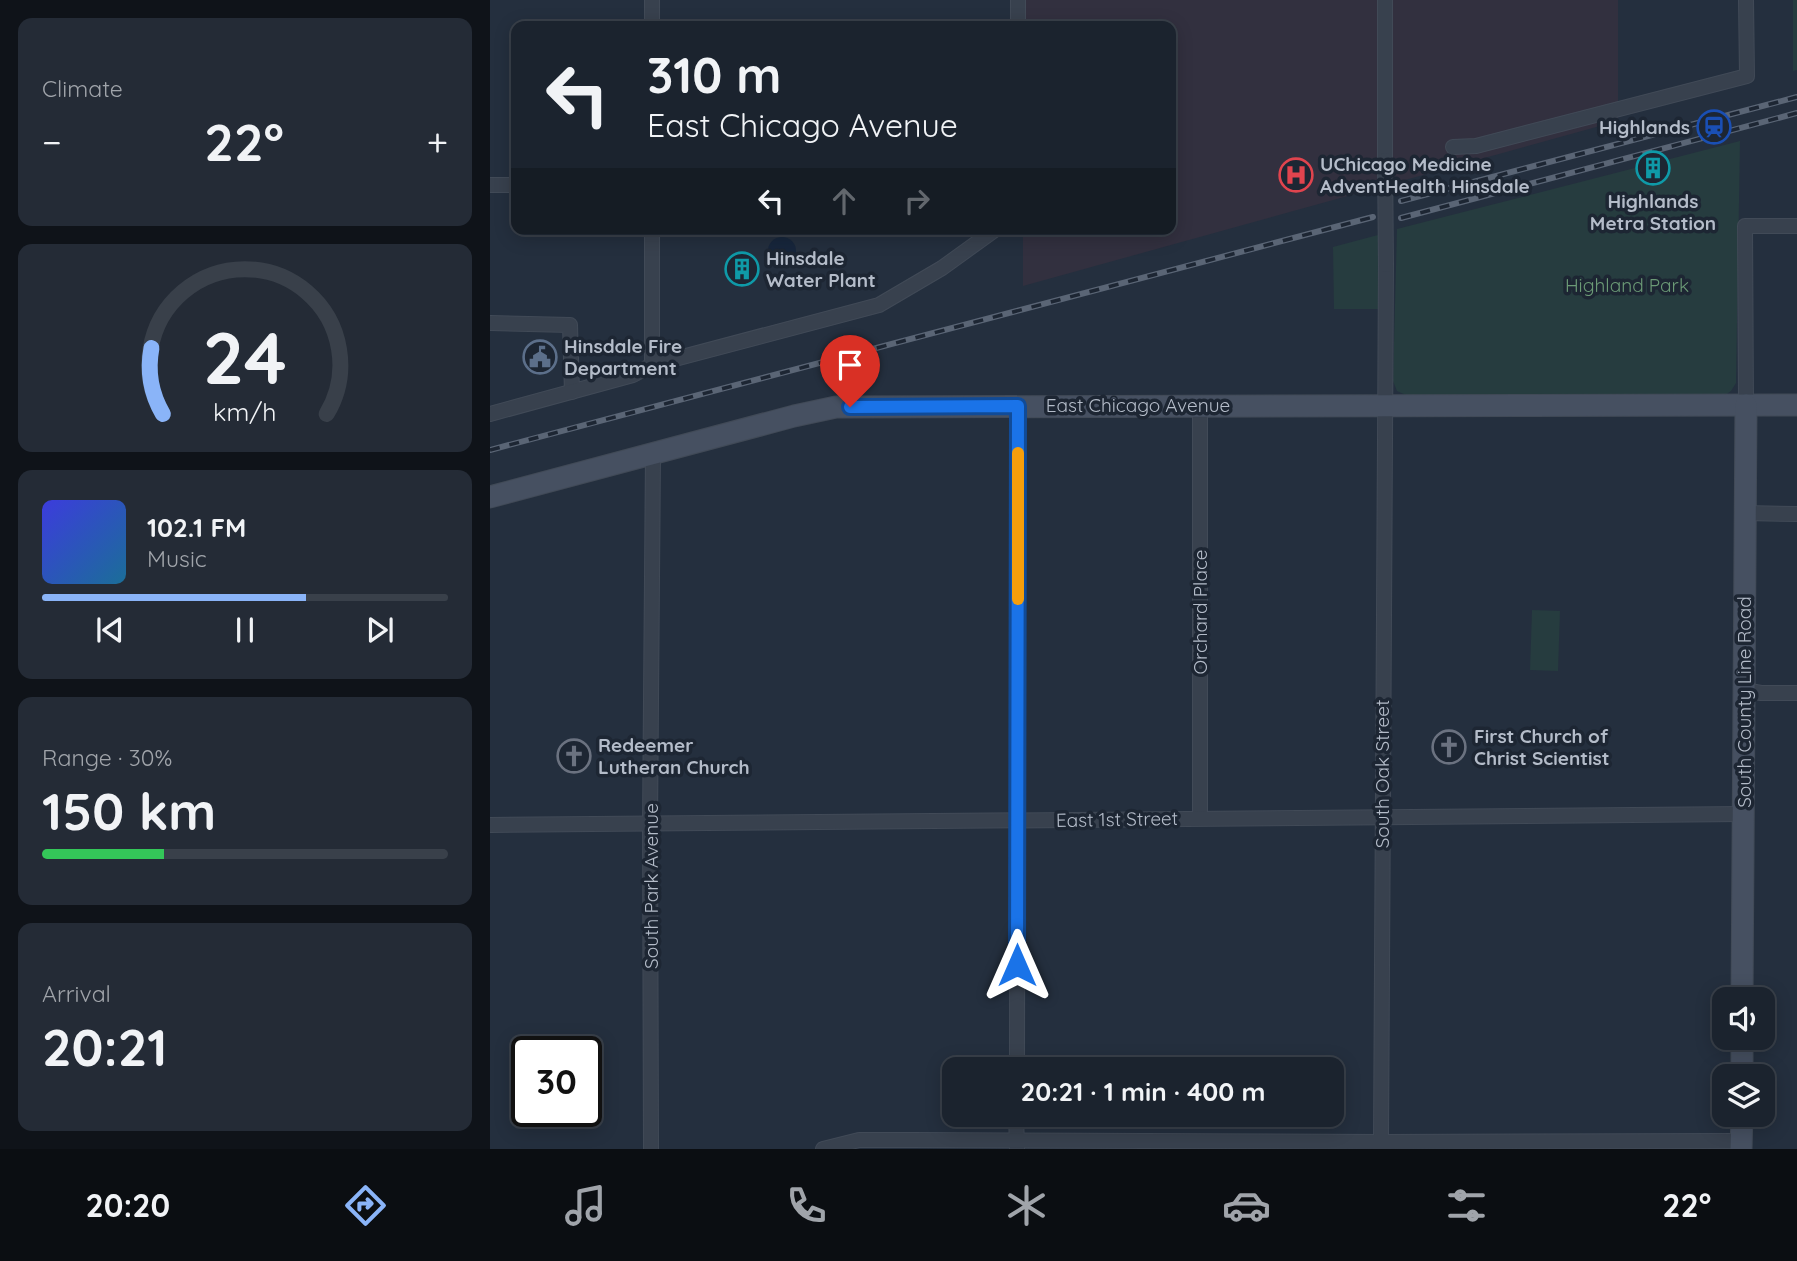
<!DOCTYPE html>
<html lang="en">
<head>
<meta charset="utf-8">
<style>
	body { margin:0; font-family:Quicksand,sans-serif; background:#242b36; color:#f1f3f6; height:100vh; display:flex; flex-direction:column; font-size:26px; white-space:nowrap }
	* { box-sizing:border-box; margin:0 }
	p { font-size:23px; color:#a0a4aa }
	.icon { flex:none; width:38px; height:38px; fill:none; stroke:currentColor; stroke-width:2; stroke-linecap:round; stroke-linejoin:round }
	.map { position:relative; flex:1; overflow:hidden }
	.details { display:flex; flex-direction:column; gap:18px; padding:18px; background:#0f1319; width:490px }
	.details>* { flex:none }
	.banner { position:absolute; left:21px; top:21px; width:665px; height:214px; border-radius:14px; box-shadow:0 4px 18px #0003,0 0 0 2px #39404a; background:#1b232e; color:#f1f3f6; overflow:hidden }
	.buttons { position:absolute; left:1222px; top:987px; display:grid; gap:14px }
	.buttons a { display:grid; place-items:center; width:63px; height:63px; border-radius:14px; background:#1b232e; box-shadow:0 4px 18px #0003,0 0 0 2px #39404a; font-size:35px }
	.speed { position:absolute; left:21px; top:1036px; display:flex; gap:14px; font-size:35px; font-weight:700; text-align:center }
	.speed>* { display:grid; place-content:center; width:91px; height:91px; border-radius:50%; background:#1b232e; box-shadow:0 4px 18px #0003,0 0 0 2px #39404a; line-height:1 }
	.speed .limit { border:4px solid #111; border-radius:10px; background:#fff; color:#111 }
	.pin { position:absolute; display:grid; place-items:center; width:60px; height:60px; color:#fff; margin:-72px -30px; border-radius:50% 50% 50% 0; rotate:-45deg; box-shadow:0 0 7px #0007 }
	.pin .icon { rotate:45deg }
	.me { position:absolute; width:77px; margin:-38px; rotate:0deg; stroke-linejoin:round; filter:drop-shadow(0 0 5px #0008) }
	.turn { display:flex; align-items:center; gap:24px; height:147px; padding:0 21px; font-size:32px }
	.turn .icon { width:91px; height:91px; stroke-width:2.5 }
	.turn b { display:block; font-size:49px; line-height:60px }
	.lanes { display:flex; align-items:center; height:66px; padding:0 21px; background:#0003; justify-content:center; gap:35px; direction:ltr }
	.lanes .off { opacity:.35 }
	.big { font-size:52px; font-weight:700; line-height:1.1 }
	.details .tile { flex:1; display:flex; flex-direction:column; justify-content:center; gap:10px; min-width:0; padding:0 24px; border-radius:14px; background:#242b36 }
	.details .dial { align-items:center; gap:0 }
	.dial svg { height:182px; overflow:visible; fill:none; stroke:#39404a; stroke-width:7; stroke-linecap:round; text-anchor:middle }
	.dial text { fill:#f1f3f6; stroke:none }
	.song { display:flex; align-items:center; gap:21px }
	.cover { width:84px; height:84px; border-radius:10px; background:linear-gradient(135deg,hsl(240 70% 55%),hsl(200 70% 35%)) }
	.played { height:7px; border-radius:4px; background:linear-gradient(90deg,#8ab4f8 65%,#39404a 65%) }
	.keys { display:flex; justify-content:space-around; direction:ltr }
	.heat { display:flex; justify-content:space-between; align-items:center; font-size:38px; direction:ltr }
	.charge { height:10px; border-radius:5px; background:linear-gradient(90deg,#34c759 30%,#39404a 0) }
	.trip { position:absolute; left:452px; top:1057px; width:402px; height:70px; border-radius:14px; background:#1b232e; box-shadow:0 4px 18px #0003,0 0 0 2px #39404a; font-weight:700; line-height:70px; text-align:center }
	.tabs { display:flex; height:112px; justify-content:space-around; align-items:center; background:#0b0e12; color:#a0a4aa }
	.tabs .icon { width:49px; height:49px }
	.tabs .on { color:#8ab4f8 }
	.tabs b { font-size:32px; color:#f1f3f6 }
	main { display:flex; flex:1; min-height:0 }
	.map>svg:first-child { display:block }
	.medical { fill:#32303f }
	.green { fill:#263c3f }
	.water { fill:#17263c }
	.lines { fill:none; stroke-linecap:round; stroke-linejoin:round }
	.minor-casing { stroke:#414a57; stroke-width:16 }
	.secondary-casing { stroke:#414a57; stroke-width:23 }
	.minor { stroke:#38414e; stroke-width:14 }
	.secondary { stroke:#465061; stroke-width:21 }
	.rail-casing { stroke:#5a6575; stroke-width:6 }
	.rail { stroke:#1d2633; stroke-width:3.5; stroke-dasharray:10; stroke-linecap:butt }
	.minor-bridge-casing { stroke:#414a57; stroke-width:16; stroke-linecap:butt }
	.minor-bridge { stroke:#38414e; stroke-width:14 }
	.route-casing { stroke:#114b97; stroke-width:18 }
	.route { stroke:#1a73e8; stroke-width:12 }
	.slow { stroke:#f59e0b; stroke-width:12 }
	.labels { text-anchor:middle; stroke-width:7; stroke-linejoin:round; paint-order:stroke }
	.poi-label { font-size:19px; font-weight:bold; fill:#b4bcc9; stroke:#1d2633; text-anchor:start }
	.park-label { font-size:19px; fill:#6b9a76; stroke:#1d2633 }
	.street-label { font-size:19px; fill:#b4bcc9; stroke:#1d2633 }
</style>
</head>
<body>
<main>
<section class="details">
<div class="tile"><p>Climate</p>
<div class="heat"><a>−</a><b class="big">22°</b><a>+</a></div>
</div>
<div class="tile dial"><svg viewBox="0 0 100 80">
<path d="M14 69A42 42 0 1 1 86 69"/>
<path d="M14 69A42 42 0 0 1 9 40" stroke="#8ab4f8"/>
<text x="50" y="56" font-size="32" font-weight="700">24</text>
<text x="50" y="72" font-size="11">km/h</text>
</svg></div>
<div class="tile">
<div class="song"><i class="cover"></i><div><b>102.1 FM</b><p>Music</p></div></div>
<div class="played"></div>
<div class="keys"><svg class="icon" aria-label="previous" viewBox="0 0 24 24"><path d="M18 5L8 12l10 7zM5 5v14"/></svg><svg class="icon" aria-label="pause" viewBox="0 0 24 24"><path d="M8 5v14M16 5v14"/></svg><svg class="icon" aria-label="next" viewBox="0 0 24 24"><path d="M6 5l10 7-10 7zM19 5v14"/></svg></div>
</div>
<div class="tile"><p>Range · 30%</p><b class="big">150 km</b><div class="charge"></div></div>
<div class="tile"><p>Arrival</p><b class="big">20:21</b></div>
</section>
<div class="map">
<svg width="1307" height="1149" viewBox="0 0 1307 1149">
	<rect width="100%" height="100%" fill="#242f3e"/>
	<polygon class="medical" points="530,0 1128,0 1128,121 533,286 533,229 681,229 681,26 530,26"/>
	<g class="green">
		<polygon points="1303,0 1307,0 1307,70 1303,71"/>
		<polygon points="1250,141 1246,383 1241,391 1234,396 918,396 907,391 903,381 907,229"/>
		<polygon points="888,235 889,309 844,309 843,247"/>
		<polygon points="1042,610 1070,611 1068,671 1040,670"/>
	</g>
	<circle class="water" cx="292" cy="251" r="14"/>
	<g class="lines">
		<defs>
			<g id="minor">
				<polyline points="162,26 162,0"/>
				<polyline points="528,26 528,0"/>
				<polyline points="963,147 986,146 1257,76 1256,0"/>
				<polyline points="895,160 895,0"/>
				<polyline points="0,185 26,185"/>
				<polyline points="162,229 162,365"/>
				<polyline points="0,323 80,325 82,392"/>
				<polyline points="1256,405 1255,226 1307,226"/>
				<polyline points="0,414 143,375 162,365 389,305 452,268 506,229"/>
				<polyline points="1255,513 1307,514"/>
				<polyline points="1254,690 1271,693 1307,693"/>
				<polyline points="710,818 710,405"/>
				<polyline points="0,825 1253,814"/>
				<polyline points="527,1069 528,406"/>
				<polyline points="526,1115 527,1148"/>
				<polyline points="891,1142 896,265"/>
				<polyline points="161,1149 160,824 163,454"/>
				<polyline points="333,1149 369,1140 422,1140 891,1142 1251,1141"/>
			</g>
			<g id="secondary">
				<polyline points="0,497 304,416 346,407 1307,405"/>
				<polyline points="1252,999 1256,405"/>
				<polyline points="1252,1076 1252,1038"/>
				<polyline points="1251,1149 1252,1115"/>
			</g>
		</defs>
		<use href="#minor" class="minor-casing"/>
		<use href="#secondary" class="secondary-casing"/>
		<use href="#minor" class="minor"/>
		<use href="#secondary" class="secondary"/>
		<defs>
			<g id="rail">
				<polyline points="911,201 1307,97"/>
				<polyline points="911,218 1307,113"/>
				<polyline points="0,450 883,217"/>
			</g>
		</defs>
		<use href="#rail" class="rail-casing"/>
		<use href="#rail" class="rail"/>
		<defs>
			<polyline id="minor-bridge" points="895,160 896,265"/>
		</defs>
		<use href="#minor-bridge" class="minor-bridge-casing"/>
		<use href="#minor-bridge" class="minor-bridge"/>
	</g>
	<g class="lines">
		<defs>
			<polyline id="route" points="360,407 528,406 527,965"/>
		</defs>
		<use href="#route" class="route-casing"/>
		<use href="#route" class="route"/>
		<polyline class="slow" points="528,599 528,453"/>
	</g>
	<defs>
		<symbol id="station-ring" viewBox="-11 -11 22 22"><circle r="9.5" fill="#1d2633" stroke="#1a4fb4" stroke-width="1.5"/><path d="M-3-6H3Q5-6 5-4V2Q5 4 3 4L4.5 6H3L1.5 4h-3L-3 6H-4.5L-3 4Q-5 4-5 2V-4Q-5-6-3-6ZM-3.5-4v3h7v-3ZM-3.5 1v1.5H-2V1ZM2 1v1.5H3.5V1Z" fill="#1a4fb4"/></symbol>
		<symbol id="building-ring" viewBox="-11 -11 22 22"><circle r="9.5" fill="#1d2633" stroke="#0f9aa8" stroke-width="1.5"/><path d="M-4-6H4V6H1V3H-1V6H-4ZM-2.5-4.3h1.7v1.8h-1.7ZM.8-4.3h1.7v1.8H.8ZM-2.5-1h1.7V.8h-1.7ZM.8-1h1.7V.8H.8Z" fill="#0f9aa8"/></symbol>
		<symbol id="hospital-ring" viewBox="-11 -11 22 22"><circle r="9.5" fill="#1d2633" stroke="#e0444e" stroke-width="1.5"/><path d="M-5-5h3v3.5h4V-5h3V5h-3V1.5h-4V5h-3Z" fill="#e0444e"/></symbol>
		<symbol id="civic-ring" viewBox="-11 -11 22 22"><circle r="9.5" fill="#1d2633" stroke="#5c6f8a" stroke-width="1.5"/><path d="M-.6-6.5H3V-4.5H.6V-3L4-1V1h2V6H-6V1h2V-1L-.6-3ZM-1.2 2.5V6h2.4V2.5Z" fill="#5c6f8a"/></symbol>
		<symbol id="church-ring" viewBox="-11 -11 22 22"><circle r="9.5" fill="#1d2633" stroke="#6b7280" stroke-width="1.5"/><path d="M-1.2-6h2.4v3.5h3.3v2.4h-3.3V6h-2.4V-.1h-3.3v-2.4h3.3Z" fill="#6b7280"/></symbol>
	</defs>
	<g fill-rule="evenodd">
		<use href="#station-ring" x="1205" y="108" width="38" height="38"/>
		<use href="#building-ring" x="1144" y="149" width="38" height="38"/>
		<use href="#hospital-ring" x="787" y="156" width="38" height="38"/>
		<use href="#building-ring" x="233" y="250" width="38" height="38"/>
		<use href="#civic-ring" x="31" y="338" width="38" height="38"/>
		<use href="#church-ring" x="940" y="728" width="38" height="38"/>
		<use href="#church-ring" x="65" y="737" width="38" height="38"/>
	</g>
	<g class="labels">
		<g class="poi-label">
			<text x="1200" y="134" text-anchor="end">Highlands</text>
			<text x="830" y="171">UChicago Medicine<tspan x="830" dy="22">AdventHealth Hinsdale</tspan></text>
			<text x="1163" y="208" text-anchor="middle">Highlands<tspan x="1163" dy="22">Metra Station</tspan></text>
			<text x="276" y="265">Hinsdale<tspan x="276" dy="22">Water Plant</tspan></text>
			<text x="74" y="353">Hinsdale Fire<tspan x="74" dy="22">Department</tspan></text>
			<text x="984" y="743">First Church of<tspan x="984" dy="22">Christ Scientist</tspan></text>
			<text x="108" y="752">Redeemer<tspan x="108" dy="22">Lutheran Church</tspan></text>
		</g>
		<g class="park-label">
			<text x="1137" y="292">Highland Park</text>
		</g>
		<g class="street-label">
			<text x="648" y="412">East Chicago Avenue</text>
			<text transform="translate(710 612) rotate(-90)" y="7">Orchard Place</text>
			<text transform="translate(1254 702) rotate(-90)" y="7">South County Line Road</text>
			<text transform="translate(892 774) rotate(-90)" y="7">South Oak Street</text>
			<text transform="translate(627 819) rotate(-1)" y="7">East 1st Street</text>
			<text transform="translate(161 886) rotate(-90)" y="7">South Park Avenue</text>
		</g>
	</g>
</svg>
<div class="buttons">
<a><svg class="icon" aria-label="sound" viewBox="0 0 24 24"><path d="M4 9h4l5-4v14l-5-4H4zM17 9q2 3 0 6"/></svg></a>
<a><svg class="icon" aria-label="layers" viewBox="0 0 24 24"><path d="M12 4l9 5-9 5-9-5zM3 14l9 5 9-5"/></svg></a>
</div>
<div class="speed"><div class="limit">30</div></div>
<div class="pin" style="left:360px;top:407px;background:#d93025"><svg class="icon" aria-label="arrive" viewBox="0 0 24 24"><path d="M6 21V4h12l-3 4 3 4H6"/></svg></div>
<svg class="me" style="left:527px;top:965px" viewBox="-20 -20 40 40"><path d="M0-17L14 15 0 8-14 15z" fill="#1a73e8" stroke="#fff" stroke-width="4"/></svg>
<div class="trip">20:21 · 1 min · 400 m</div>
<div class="banner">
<div class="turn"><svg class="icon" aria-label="left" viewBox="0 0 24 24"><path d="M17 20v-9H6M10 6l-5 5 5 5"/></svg><div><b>310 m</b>East Chicago Avenue</div></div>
<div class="lanes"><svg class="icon" aria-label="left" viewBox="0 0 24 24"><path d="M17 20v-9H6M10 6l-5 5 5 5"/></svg><svg class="icon off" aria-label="ahead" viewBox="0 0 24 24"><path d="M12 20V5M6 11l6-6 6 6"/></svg><svg class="icon off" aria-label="right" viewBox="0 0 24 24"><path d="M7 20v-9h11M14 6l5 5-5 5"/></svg></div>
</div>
</div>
</main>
<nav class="tabs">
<b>20:20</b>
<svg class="icon on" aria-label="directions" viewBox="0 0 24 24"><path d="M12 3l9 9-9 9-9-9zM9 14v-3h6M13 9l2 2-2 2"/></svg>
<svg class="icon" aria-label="music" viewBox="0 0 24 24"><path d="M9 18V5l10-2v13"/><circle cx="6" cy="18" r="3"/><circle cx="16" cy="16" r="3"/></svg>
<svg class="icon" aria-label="phone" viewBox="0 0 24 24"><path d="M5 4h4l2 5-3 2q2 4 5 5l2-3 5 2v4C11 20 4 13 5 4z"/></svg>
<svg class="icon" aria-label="climate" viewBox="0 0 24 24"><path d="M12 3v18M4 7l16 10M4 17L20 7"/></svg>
<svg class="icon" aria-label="car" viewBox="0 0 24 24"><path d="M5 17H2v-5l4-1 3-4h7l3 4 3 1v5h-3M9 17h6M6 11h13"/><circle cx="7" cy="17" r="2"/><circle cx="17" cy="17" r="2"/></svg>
<svg class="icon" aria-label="filters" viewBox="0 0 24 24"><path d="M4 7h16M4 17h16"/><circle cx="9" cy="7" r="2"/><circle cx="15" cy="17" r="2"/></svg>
<b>22°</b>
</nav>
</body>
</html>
